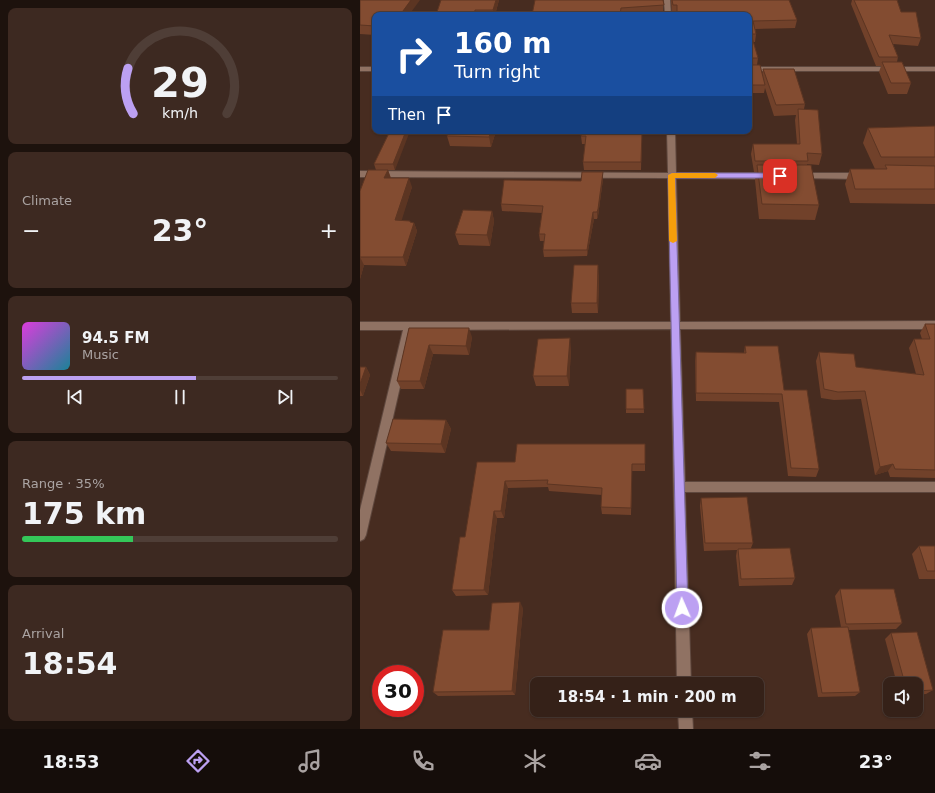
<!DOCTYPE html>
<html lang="en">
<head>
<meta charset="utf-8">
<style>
	body { margin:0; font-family:"DejaVu Sans",sans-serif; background:#3d2921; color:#f1f3f6; height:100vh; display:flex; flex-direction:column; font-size:15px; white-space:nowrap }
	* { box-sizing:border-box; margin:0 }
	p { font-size:13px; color:#aaa3a2 }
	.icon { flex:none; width:22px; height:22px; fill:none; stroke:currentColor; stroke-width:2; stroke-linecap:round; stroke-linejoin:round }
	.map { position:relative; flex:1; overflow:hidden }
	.details { display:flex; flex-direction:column; gap:8px; padding:8px; background:#1d120d; width:360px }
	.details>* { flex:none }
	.top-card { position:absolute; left:12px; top:12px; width:380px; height:122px; border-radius:8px; box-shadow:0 1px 3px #0004,0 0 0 1px #4f3e37; background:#1a4fa0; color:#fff; overflow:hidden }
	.tools { position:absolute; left:523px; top:677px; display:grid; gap:8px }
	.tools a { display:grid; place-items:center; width:40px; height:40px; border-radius:8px; background:#352118; box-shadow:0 1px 3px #0004,0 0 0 1px #4f3e37; font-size:20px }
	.speed { position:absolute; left:12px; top:665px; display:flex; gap:8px; font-size:20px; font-weight:700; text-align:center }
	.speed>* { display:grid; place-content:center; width:52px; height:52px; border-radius:50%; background:#352118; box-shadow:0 1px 3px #0004,0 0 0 1px #4f3e37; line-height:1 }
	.speed .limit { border:6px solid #d22; background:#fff; color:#111 }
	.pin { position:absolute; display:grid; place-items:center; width:34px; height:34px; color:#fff; margin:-17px; border-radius:8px; box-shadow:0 2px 6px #0006 }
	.me { position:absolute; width:44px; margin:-22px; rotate:358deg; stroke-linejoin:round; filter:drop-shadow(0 0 3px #0008) }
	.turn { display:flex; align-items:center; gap:14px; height:84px; padding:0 16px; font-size:18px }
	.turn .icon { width:52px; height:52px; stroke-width:2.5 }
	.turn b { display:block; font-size:28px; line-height:34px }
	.then { display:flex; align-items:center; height:38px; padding:0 16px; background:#0003; gap:8px; font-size:15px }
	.big { font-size:30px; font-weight:700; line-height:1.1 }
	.details .widget { flex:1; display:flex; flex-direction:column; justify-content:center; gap:6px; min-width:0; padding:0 14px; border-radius:8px; background:#3d2921 }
	.details .dial { align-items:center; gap:0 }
	.dial svg { height:104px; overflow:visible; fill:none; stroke:#4f3e37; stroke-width:7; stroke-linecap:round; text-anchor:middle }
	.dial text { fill:#f1f3f6; stroke:none }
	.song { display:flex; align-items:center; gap:12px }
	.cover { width:48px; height:48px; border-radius:6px; background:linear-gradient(135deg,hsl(300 70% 55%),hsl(190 70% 35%)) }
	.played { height:4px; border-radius:2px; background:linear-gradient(90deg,#bca0f2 55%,#4f3e37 55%) }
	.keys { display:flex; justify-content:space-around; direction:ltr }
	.heat { display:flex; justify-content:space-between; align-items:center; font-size:22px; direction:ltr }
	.charge { height:6px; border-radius:3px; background:linear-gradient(90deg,#34c759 35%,#4f3e37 0) }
	.trip { position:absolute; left:170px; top:677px; width:234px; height:40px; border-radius:8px; background:#352118; box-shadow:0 1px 3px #0004,0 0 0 1px #4f3e37; font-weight:700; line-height:40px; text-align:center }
	.menu { display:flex; height:64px; justify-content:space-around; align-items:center; background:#150d0a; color:#aaa3a2 }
	.menu .icon { width:28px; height:28px }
	.menu .on { color:#bca0f2 }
	.menu b { font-size:18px; color:#f1f3f6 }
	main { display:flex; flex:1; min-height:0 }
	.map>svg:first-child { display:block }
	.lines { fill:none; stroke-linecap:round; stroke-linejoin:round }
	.minor-casing { stroke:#5e473d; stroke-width:2 }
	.minor { fill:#907263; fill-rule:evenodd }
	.wall { fill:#71412a }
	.shaded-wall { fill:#5c3522 }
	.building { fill:#834c31; stroke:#5c3522 }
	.route { fill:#bca0f2; stroke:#7a689d }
	.slow { fill:#f59e0b }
</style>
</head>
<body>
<main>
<section class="details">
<div class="widget dial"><svg viewBox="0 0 100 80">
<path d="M14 69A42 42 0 1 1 86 69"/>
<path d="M14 69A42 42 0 0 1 10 34" stroke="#bca0f2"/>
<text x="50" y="56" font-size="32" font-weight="700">29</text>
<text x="50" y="72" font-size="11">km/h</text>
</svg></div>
<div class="widget"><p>Climate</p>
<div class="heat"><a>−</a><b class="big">23°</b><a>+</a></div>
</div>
<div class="widget">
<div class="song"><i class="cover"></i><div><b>94.5 FM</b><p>Music</p></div></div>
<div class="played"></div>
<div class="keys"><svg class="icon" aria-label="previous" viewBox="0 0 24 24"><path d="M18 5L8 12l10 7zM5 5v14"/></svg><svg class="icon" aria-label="pause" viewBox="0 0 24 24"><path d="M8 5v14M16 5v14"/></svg><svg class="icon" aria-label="next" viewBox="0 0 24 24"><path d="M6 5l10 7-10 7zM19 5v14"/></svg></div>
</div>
<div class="widget"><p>Range · 35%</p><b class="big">175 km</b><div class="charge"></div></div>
<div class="widget"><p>Arrival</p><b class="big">18:54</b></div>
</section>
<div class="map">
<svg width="575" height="729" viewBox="0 0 575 729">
	<rect width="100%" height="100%" fill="#472c20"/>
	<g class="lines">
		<defs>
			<g id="minor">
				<polygon points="304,0 310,0 311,15 305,15"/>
				<rect x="0" y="67" width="15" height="4"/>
				<rect x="389" y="67" width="186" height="4"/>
				<polygon points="307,131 315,131 316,173 408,173 412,176 408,179 316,178 320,322 575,321 575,329 320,329 325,482 575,482 575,492 325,492 331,684 317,684 311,329 53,330 6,535 4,539 0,541 0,510 43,330 0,330 0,322 311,322 308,178 0,177 0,171 308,173"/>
				<polygon points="440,173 500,173 504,176 500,179 437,178 436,176"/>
				<polygon points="318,710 332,710 333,729 319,729"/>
			</g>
		</defs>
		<use href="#minor" class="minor-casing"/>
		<use href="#minor" class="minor"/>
	</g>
	<g class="wall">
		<polygon points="0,0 15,15 15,35 0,34"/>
		<polygon points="81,0 139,0 135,15 76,15"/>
		<polygon points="303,0 303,13 267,15 172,15"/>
		<polygon points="311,0 429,0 437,20 435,28 395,29 396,34 395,42 393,42 398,58 397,65 402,75 403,69 445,104 444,109 462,154 459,165 447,164 447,165 459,205 455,220 399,219 395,180 396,172 394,172 391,154 393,144 437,144 435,120 436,115 414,116 405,88 404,93 389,93 389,15 317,15 317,12 312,13"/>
		<polygon points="492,0 537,0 541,12 561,38 558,46 533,44 538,57 537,62 551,83 547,94 528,94 519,72 521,66 516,66 491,4"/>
		<polygon points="575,126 575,204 490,203 485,184 490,169 515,169 503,143 508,128"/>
		<polygon points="30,131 35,170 16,170 14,164"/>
		<polygon points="136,131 131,147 90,146 87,136"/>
		<polygon points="282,131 281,170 224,170 223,162 225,144 222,144 221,136"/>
		<polygon points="28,170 31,178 52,187 41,220 54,223 57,231 46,266 4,265 0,279 0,191"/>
		<polygon points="243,179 238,216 237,219 234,219 227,256 184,257 183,250 184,241 180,241 179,234 182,213 142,211 141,204 221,181"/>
		<polygon points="132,211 134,221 130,246 99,245 95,234"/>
		<polygon points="239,275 238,313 212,313 211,303"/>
		<polygon points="565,324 575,324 575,478 530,477 528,471 515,475 501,399 474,400 461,398 456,361 459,352 496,367 556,374 549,348 554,339 562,339 560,333"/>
		<polygon points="49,328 112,337 109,355 73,354 64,389 41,389 37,381"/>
		<polygon points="385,346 424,390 459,469 456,477 428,476 419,402 336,401 335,361 336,352 384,353"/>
		<polygon points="211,348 209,386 176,386 173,376"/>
		<polygon points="0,367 6,367 10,375 3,396 0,396"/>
		<polygon points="283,389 284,413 266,413 266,409"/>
		<polygon points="86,420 91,429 85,453 31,451 26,443"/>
		<polygon points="285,444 285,471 272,471 271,515 242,514 241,507 242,495 189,491 188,487 148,488 144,518 137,518 128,595 96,596 92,590 105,537 155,462"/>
		<polygon points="341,498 393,543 391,548 435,578 432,585 379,586 376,556 377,550 344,551 340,506"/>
		<polygon points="559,546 575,546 575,579 559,579 552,554"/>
		<polygon points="480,589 542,623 536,629 488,630 500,692 495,696 458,697 447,634 451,628 481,627 475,596"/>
		<polygon points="163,608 155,695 78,696 73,692 129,630"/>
		<polygon points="531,633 573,690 566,694 556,695 556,684 537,684 525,639"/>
	</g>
	<g class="shaded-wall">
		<polygon points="51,0 60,0 49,15 40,15"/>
		<polygon points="136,0 139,0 135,15 134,15 133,10"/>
		<polygon points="115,10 116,15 114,15"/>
		<polygon points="46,131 50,131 35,170 33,164"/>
		<polygon points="131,131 136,131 131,147 129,137"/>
		<polygon points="28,170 31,179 24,178"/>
		<polygon points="243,172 243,179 238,216 237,219 237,212"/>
		<polygon points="49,178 52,187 39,229 35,220"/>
		<polygon points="132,211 134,221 130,246 127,235"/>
		<polygon points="233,212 234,219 227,256 227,250"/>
		<polygon points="50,221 52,227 54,223 57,231 46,266 43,257"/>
		<polygon points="0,257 4,265 0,279"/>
		<polygon points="238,265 239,275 238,313 237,303"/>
		<polygon points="109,328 112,337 109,355 106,346"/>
		<polygon points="210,338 211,348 209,386 207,376"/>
		<polygon points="69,345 73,354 64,389 60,381"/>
		<polygon points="6,367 10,375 3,396 0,390 0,384"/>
		<polygon points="86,420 91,429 85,453 81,444"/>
		<polygon points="533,464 528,471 515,475 520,467"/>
		<polygon points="145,481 148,488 144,518 141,511"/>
		<polygon points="134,511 137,518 128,595 124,590"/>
		<polygon points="160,602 163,608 155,695 152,691"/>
	</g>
	<g class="building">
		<polygon points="0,0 51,0 40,15 15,15 15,26 0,25"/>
		<polygon points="81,0 136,0 133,10 115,10 114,15 76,15"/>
		<polygon points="175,0 303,0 304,5 261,8 260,15 172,15"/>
		<polygon points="312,0 429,0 437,20 393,21 396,34 391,34 398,58 389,58 389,15 317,15 317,5 313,5"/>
		<polygon points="494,0 537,0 541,12 556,12 561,38 529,35 538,57 519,57"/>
		<polygon points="522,62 542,62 551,83 531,83"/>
		<polygon points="389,64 390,65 400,65 405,85 389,85"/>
		<polygon points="403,69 434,69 445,104 416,105"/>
		<polygon points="438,109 458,110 462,154 447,153 448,161 395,161 393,144 440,144"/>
		<polygon points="575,126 575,157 521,157 508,128"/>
		<polygon points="30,131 46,131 33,164 14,164"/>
		<polygon points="89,131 131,131 129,137 87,136"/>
		<polygon points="222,131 282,131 281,162 223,162 226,136 221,136"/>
		<polygon points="397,165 451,165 459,205 402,204"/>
		<polygon points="525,165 575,166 575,189 495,189 490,169 527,169"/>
		<polygon points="8,170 28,170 24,178 49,178 35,220 50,221 50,222 54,223 43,257 0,257 0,191"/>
		<polygon points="222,172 243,172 238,209 237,212 233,212 227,250 183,250 185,234 179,234 183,206 141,204 144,180 221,181"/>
		<polygon points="103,210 132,211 127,235 95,234"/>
		<polygon points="214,265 238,265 237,303 211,303"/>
		<polygon points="565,324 575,324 575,470 535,469 533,464 520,467 505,391 478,392 464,389 459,352 494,354 496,367 564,375 554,339 570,339"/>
		<polygon points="49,328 109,328 106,346 69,345 60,381 37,381"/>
		<polygon points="210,338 207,376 173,376 178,339"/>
		<polygon points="385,346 418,346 424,390 447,390 459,469 431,468 422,394 336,393 336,352 386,353"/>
		<polygon points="0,367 6,367 0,384"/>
		<polygon points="266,389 283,389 284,409 266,409"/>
		<polygon points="33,419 86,420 81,444 26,443"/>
		<polygon points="157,444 285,444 285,464 272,464 271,508 241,507 242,488 187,484 188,480 145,481 141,511 134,511 124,590 92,590 100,537 105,537 117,462 155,462"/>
		<polygon points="387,497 393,543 345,543 341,498"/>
		<polygon points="559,546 575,546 575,571 567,571"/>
		<polygon points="430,548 435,578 381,579 378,549"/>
		<polygon points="480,589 534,589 542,623 486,624"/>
		<polygon points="160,602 152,691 73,692 83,630 129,630 132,603"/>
		<polygon points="488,627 500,692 462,693 451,628"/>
		<polygon points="557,632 573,690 556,691 556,684 545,684 531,633"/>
	</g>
	<polygon class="route" points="312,173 420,173 424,176 420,178 315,178 328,608 326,612 322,614 318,612 317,608 308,175"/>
	<polygon class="slow" points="312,173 355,173 358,175 355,178 315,178 317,241 313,243 309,241 308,175"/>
</svg>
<div class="tools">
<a><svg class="icon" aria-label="sound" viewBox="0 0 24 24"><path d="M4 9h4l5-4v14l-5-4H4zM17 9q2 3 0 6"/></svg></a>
</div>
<div class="speed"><div class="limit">30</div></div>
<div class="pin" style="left:420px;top:176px;background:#d93025"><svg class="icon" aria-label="arrive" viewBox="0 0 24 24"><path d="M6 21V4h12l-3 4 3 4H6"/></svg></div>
<svg class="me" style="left:322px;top:608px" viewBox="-20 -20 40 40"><circle r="17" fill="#bca0f2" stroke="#fff" stroke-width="3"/><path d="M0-11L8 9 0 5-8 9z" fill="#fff"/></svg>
<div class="trip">18:54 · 1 min · 200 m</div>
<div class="top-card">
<div class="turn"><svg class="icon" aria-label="right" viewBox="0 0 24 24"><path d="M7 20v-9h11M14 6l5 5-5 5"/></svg><div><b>160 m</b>Turn right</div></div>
<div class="then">Then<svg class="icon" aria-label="arrive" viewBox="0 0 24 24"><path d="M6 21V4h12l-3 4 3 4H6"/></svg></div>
</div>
</div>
</main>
<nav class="menu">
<b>18:53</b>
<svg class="icon on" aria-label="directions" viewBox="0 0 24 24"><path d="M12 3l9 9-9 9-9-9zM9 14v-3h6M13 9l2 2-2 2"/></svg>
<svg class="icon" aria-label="music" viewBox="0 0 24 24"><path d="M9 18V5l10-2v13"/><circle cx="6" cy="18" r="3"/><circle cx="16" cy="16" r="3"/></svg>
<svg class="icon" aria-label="phone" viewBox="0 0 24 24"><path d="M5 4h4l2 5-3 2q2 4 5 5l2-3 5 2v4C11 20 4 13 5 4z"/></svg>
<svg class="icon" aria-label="climate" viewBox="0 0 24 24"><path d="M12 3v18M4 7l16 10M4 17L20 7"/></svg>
<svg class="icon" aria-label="car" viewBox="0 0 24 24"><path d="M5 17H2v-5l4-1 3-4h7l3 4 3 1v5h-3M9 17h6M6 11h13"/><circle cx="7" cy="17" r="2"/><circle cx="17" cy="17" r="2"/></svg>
<svg class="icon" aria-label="filters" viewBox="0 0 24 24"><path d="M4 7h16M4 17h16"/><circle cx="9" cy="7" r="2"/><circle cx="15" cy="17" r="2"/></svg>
<b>23°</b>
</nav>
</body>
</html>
